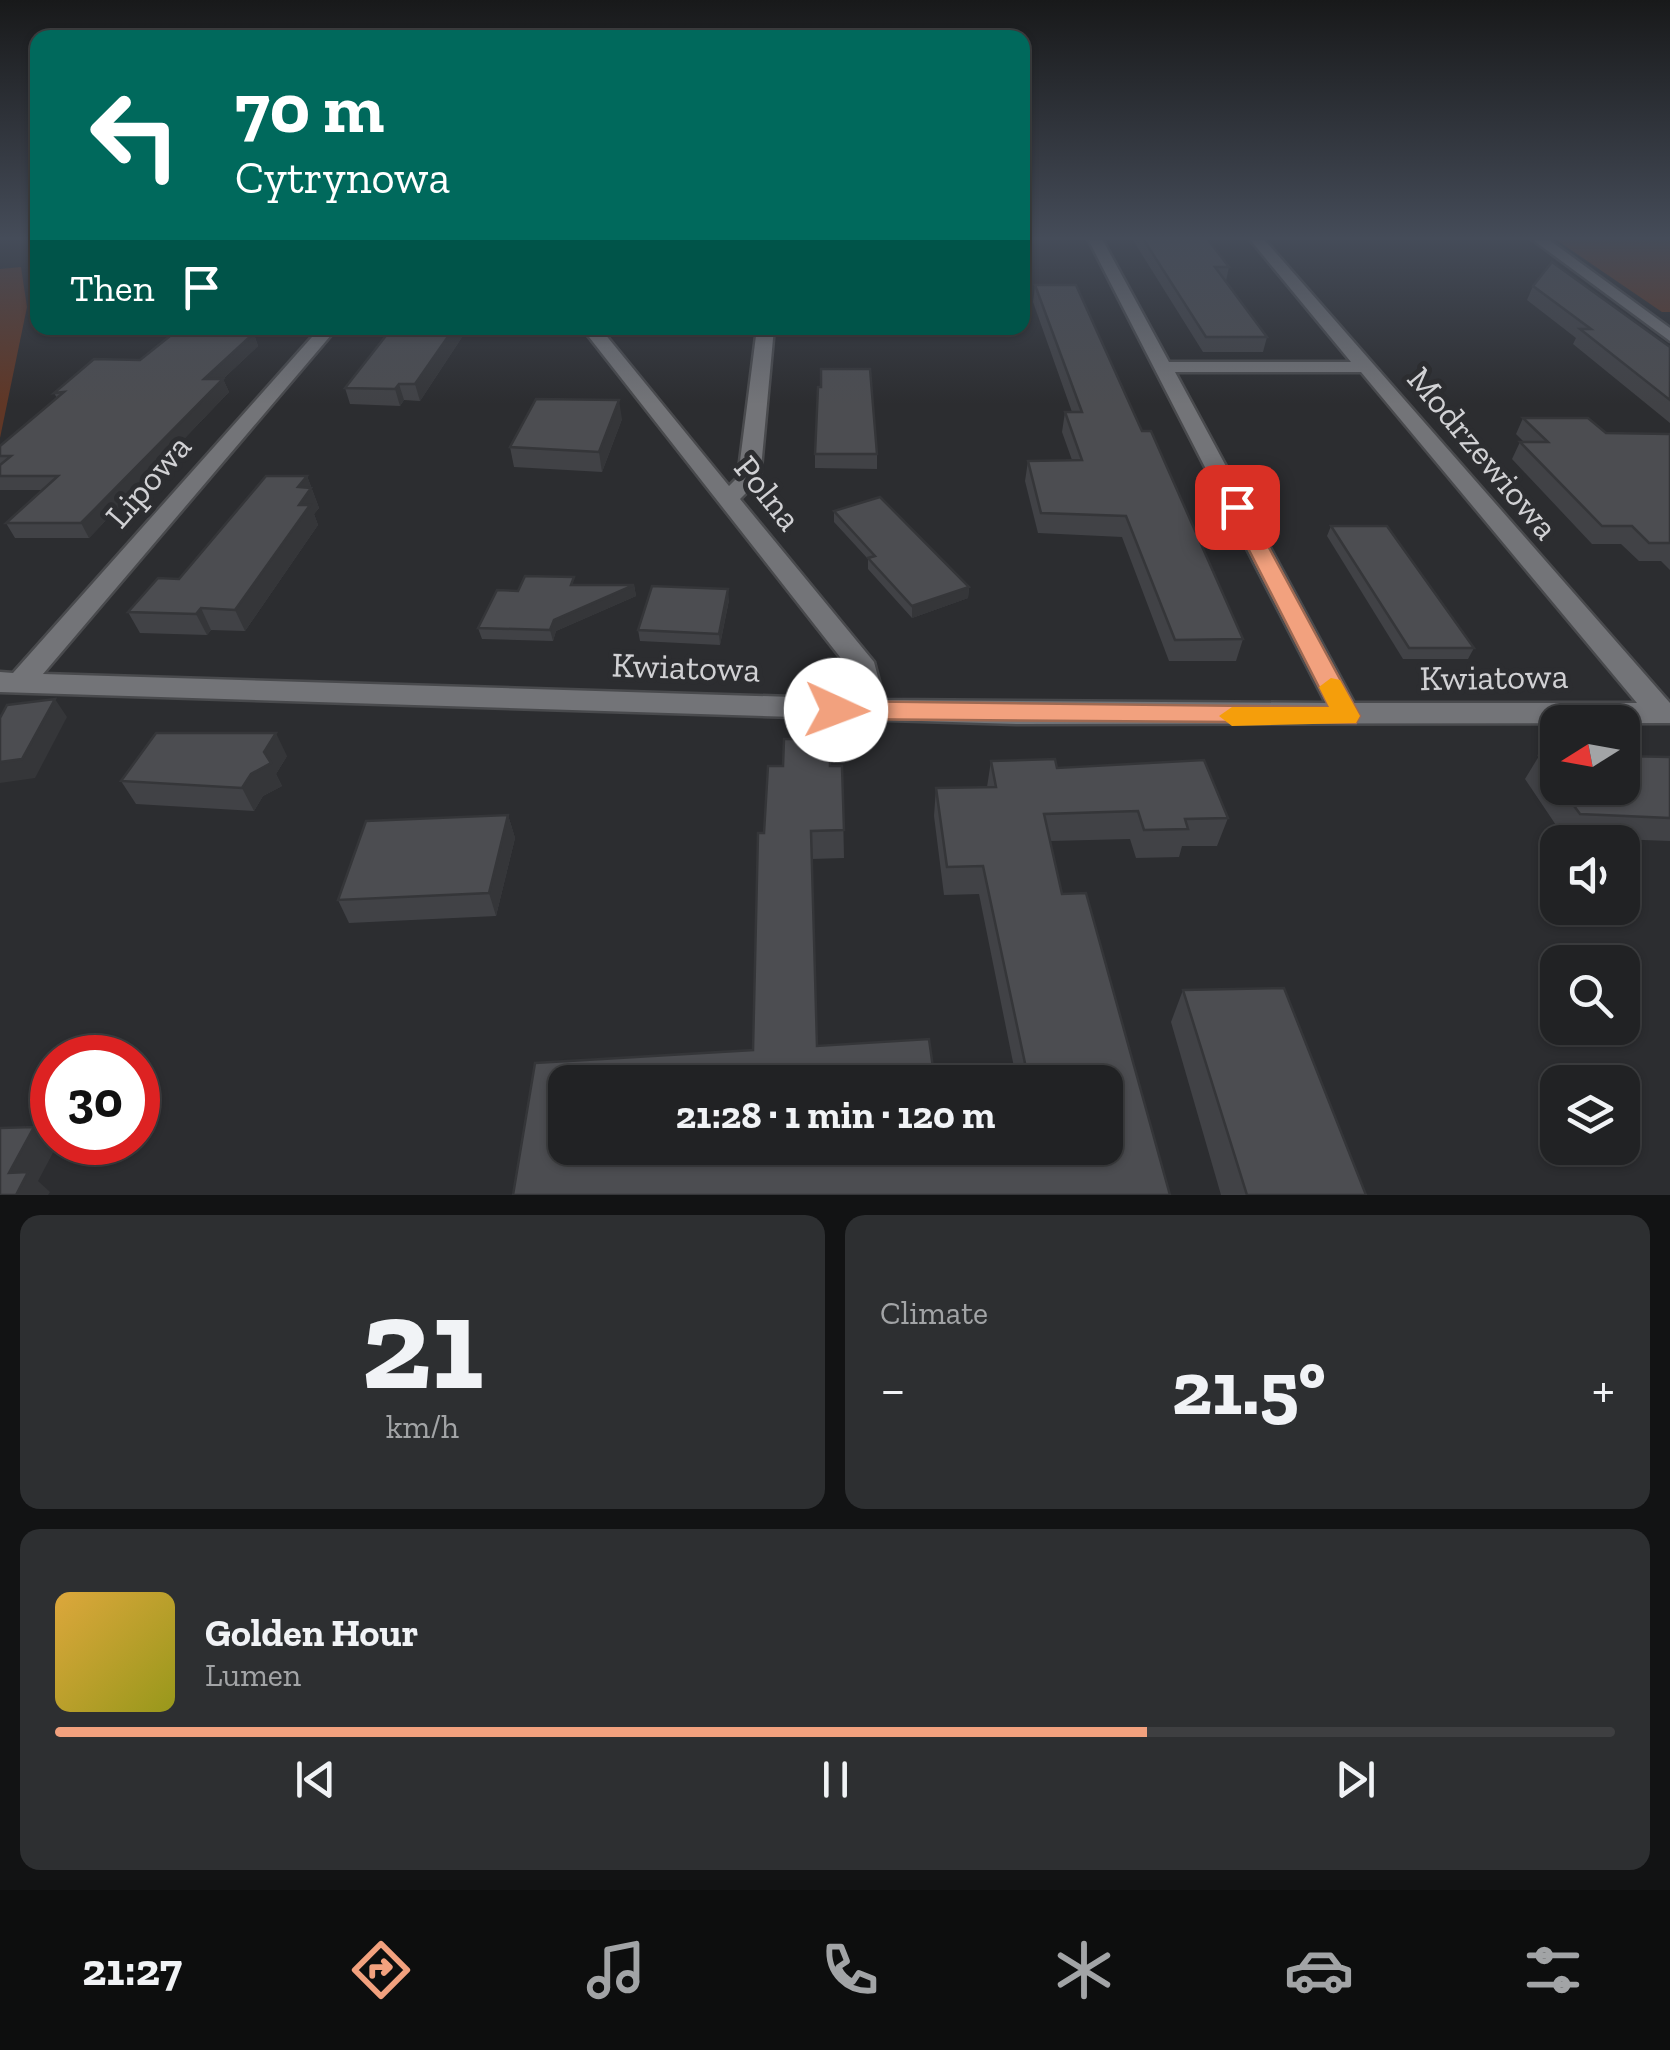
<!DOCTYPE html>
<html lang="en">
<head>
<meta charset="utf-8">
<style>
	body { margin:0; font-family:"Zilla Slab",serif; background:#2d2f31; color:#f1f3f6; height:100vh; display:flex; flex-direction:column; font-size:38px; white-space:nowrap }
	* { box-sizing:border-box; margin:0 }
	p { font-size:32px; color:#a2a4a6 }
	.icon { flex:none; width:55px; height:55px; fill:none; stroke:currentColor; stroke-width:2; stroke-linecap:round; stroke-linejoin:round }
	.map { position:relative; height:1195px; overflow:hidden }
	.panel { display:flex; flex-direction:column; gap:20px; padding:20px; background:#121314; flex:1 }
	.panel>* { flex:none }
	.guide { position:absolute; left:30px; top:30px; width:1000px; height:305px; border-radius:20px; box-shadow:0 2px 8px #0004,0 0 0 2px #3e3f41; background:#00695c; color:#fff; overflow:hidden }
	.needle { width:65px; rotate:259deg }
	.buttons { position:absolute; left:1540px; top:705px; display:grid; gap:20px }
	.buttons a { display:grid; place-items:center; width:100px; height:100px; border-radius:20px; background:#212224; box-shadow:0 2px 8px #0004,0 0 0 2px #3e3f41; font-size:50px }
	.speed { position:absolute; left:30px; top:1035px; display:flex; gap:20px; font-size:50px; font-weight:700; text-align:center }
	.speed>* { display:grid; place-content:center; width:130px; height:130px; border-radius:50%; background:#212224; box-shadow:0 2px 8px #0004,0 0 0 2px #3e3f41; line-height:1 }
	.speed .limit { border:15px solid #d22; background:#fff; color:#111 }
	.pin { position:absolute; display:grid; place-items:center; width:85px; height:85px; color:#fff; margin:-42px; border-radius:20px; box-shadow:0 5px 15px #0006 }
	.me { position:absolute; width:110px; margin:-55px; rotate:92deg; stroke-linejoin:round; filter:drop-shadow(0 0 8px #0008) }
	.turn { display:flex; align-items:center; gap:35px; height:210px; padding:0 40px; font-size:45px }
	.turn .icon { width:130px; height:130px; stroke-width:2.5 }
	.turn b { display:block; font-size:70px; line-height:85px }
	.then { display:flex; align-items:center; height:95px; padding:0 40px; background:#0003; gap:20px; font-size:38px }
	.big { font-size:75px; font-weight:700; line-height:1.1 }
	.panel .card { flex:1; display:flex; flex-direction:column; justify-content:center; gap:15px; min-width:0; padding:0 35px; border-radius:20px; background:#2d2f31 }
	.panel .dial { align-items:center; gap:0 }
	.dial b { font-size:130px; line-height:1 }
	.song { display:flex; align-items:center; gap:30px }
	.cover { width:120px; height:120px; border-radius:15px; background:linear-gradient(135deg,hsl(40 70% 55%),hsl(60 70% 35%)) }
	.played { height:10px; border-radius:5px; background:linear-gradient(90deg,#f2a17e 70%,#3e3f41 70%) }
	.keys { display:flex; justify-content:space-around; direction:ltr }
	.heat { display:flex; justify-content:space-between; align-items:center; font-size:55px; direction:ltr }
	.panel .tiles { flex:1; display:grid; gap:20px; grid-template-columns:1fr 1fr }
	.card:last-child { grid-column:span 2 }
	.trip { position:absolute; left:548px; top:1065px; width:575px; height:100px; border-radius:20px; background:#212224; box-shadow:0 2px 8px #0004,0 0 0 2px #3e3f41; font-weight:700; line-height:100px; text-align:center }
	.tabs { display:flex; height:160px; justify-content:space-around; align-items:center; background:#0d0e0e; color:#a2a4a6 }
	.tabs .icon { width:70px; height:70px }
	.tabs .active { color:#f2a17e }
	.tabs b { font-size:45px; color:#f1f3f6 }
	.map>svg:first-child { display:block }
	.green { fill:#603726 }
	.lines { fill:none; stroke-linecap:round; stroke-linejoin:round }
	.minor-casing { stroke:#494a4d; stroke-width:5 }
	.minor { fill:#737478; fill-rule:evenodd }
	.wall { fill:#414246 }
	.shaded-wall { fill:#353639 }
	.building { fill:#4c4d51; stroke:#353639; stroke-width:2.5 }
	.route { fill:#f2a17e; stroke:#9d6952; stroke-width:2.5 }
	.slow { fill:#f59e0b }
	.labels { text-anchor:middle; stroke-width:10; stroke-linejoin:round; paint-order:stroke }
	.street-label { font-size:35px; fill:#d1d1d4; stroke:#2c2d30 }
</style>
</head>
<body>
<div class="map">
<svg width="1670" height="1195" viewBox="0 0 1670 1195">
	<rect width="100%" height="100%" fill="#2c2d30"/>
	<g class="green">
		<polygon points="1552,237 1670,237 1670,312 1662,312"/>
		<polygon points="21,267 27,307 0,438 0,269"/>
	</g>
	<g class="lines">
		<defs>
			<g id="minor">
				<path d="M1087,237H1101L1169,362H1351L1248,237H1262L1670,703V723L1016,724L0,692V672L13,673L320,328H337L43,674L856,699L851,671L582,328H600L729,486L738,477L757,328H774L760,479L740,499L874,662L884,700L1326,703ZM1175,372H1361L1637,703H1354Z"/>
				<polygon points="1529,237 1545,237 1670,328 1670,341"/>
			</g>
		</defs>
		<use href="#minor" class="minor-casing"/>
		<use href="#minor" class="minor"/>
	</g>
	<g class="wall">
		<polygon points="1131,237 1206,237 1229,267 1226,281 1267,337 1263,352 1203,352"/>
		<polygon points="1035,285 1142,431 1243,639 1236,661 1169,661 1122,537 1038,533 1025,481 1028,461 1072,460 1062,432 1065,412 1072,412 1033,302"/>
		<polygon points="1533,286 1670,347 1670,423 1573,344 1576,338 1527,300"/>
		<polygon points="180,328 261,328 254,334 258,346 223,379 229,392 89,538 15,538 6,523 42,490 0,490 0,446 57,398 54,393 140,360"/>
		<polygon points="468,328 420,401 404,400 400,406 350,404 345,388"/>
		<polygon points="1523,418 1606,433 1670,434 1670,570 1661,561 1639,561 1621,544 1592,544 1512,459 1520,442 1524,442 1516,434"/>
		<polygon points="622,419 602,472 514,467 510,447"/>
		<polygon points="815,454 877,454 877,469 815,468"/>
		<polygon points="307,476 319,508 314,514 318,525 245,631 211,630 207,635 140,633 128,612 179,579"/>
		<polygon points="834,511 969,587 968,598 912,618 868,569 868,559 834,522"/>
		<polygon points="1331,526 1474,648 1468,659 1403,659 1327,536"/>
		<polygon points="575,585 634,585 636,596 556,631 553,641 482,639 478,628"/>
		<polygon points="729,600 720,645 640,641 638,630"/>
		<polygon points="784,739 830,739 830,766 842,766 844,858 811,859 817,1046 929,1039 935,1082 565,1082 565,1148 1105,1148 1105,1082 1017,1082 979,894 944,895 934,816 936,788 987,787 991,761 1055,759 1057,768 1204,760 1228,818 1217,846 1182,846 1179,857 1136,858 1130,839 1050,841 1062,894 1086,893 1170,1195 513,1195 535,1063 753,1050 758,833 764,833 768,766 783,766"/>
		<polygon points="287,756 276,774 282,786 263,796 254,811 136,804 121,781"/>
		<polygon points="1539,756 1558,756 1558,788 1622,788 1670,757 1670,841 1564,837 1525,779"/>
		<polygon points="508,815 515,838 496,916 349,923 338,900"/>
		<polygon points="1183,990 1366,1195 1221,1195 1171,1022"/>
	</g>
	<g class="shaded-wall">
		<polygon points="243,328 261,328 254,334 258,346 223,379 229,392 89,538 81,523 204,379 236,333"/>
		<polygon points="454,328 468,328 420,401 415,384"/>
		<polygon points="399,384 404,400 400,406 395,389"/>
		<polygon points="619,400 622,419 602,472 599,452"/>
		<polygon points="307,476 319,508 314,514 318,525 245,631 235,610 299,505 298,487"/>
		<polygon points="634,585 636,596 556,631 553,641 550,630 554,620"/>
		<polygon points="969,587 968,598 912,618 912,606"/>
		<polygon points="728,589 729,600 720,645 719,634"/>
		<polygon points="201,608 211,630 207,635 196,614"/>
		<polygon points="55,699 67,717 35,778 0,783 0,762"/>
		<polygon points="276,733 287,756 276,774 282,786 263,796 254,811 242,788"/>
		<polygon points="508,815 515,838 496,916 489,893"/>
		<polygon points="34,1127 56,1147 38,1181 50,1192 48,1195 16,1195 9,1173"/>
	</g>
	<g class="building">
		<polygon points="1142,237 1206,237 1229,267 1215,267 1267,337 1206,337"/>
		<polygon points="1552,262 1670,347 1670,400 1580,329 1591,329 1533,286"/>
		<polygon points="1035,285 1076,285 1142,431 1151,431 1243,639 1175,640 1126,516 1041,513 1028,461 1082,460 1065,412 1082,412"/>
		<polygon points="180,328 243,328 236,333 253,334 204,379 223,379 81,523 6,523 58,476 0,476 0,465 11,456 0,456 0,446 64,392 54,393 94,359 140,360"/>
		<polygon points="392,328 454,328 415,384 399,384 395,389 345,388"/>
		<polygon points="821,369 870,369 877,454 815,454 818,387 821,387"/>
		<polygon points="536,399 619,400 599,452 510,447"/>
		<polygon points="1523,418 1588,418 1606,433 1670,434 1670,543 1649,543 1632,526 1602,526 1520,442 1548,442"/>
		<polygon points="266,476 307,476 298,487 311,488 299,505 310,505 235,610 201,608 196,614 128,612 158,578 179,579"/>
		<polygon points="880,497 969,587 912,606 868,558 875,556 834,511"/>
		<polygon points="1331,526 1387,526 1474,648 1409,648"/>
		<polygon points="525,576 574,577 571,585 634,585 554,620 550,630 478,628 497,590 518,591"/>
		<polygon points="652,586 728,589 719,634 638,630"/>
		<polygon points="55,699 22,759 0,762 0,718 7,705"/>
		<polygon points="156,733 276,733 264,752 271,763 251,774 242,788 121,781"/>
		<polygon points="784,739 830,739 830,766 842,766 844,830 811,831 817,1046 929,1039 935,1082 565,1082 565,1148 1105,1148 1105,1082 1029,1082 983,866 947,867 936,788 996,787 991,761 1055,759 1057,768 1204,760 1228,818 1185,819 1188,829 1144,830 1138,811 1044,814 1062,894 1086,893 1170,1195 513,1195 535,1063 753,1050 758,833 764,833 768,766 783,766"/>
		<polygon points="1539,756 1558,756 1558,782"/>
		<polygon points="1622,756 1670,757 1670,818 1580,814 1561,788 1622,788"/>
		<polygon points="508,815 489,893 338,900 366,821"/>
		<polygon points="1284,988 1366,1195 1247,1195 1183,990"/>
		<polygon points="34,1127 9,1173 28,1172 16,1195 0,1195 0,1128"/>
	</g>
	<linearGradient id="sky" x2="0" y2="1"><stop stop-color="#18191a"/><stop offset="0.59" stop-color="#454c59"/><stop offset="1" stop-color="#454c59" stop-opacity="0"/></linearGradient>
	<rect width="1670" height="404" fill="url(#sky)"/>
	<polygon class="route" points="1237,501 1247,507 1360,716 1356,723 836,719 824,710 836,701 1329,707 1227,507"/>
	<polygon class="slow" points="1331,678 1340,680 1360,716 1356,723 1232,726 1219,716 1232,707 1329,707 1319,687"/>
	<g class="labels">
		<g class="street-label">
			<text transform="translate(1483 453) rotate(50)" y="12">Modrzewiowa</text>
			<text transform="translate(148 481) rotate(-49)" y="12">Lipowa</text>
			<text transform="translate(768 493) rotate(51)" y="12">Polna</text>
			<text transform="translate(686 667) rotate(2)" y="12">Kwiatowa</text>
			<text transform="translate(1494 677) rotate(-1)" y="12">Kwiatowa</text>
		</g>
	</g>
</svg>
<div class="buttons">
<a><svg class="needle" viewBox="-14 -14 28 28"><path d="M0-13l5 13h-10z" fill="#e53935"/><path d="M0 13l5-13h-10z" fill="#a2a4a6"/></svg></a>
<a><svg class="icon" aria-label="sound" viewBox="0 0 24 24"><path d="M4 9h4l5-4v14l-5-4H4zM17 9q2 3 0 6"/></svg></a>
<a><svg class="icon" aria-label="search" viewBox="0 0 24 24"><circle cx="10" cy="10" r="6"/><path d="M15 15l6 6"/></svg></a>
<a><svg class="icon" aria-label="layers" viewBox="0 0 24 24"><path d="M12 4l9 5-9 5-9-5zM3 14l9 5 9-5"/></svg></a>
</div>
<div class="speed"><div class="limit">30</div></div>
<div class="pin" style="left:1237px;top:507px;background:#d93025"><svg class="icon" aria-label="arrive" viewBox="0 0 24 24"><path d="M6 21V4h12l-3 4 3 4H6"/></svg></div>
<svg class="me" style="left:836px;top:710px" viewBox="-20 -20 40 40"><circle r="19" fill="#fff"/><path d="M0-13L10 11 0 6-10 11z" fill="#f2a17e"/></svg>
<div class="trip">21:28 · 1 min · 120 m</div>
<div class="guide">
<div class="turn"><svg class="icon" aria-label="left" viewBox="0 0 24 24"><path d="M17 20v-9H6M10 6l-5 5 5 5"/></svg><div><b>70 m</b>Cytrynowa</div></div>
<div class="then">Then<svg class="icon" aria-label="arrive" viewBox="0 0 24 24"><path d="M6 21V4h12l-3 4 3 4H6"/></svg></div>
</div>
</div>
<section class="panel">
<div class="tiles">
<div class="card dial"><b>21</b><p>km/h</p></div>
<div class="card"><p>Climate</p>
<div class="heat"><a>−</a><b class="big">21.5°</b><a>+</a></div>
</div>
<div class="card">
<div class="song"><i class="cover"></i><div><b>Golden Hour</b><p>Lumen</p></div></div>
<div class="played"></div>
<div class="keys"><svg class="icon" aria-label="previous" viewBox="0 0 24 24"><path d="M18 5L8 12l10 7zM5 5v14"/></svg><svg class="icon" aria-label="pause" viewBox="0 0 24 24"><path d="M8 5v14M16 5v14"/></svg><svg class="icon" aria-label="next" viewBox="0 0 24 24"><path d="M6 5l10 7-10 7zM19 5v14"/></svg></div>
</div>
</div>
</section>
<nav class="tabs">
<b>21:27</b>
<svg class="icon active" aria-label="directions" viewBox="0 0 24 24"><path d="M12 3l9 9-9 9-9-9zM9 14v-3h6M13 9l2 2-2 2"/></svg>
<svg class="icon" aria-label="music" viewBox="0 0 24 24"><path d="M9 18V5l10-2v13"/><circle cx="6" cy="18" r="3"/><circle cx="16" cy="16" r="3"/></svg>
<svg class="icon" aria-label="phone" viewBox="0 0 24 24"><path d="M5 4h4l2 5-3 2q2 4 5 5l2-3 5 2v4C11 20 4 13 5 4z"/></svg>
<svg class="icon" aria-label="climate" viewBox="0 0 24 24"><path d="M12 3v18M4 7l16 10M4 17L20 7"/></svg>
<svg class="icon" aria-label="car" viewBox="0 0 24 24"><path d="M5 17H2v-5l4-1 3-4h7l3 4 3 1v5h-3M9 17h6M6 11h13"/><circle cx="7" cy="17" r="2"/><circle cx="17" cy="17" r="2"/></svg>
<svg class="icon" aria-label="filters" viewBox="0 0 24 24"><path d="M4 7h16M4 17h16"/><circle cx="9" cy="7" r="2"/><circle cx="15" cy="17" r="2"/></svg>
</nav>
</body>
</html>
